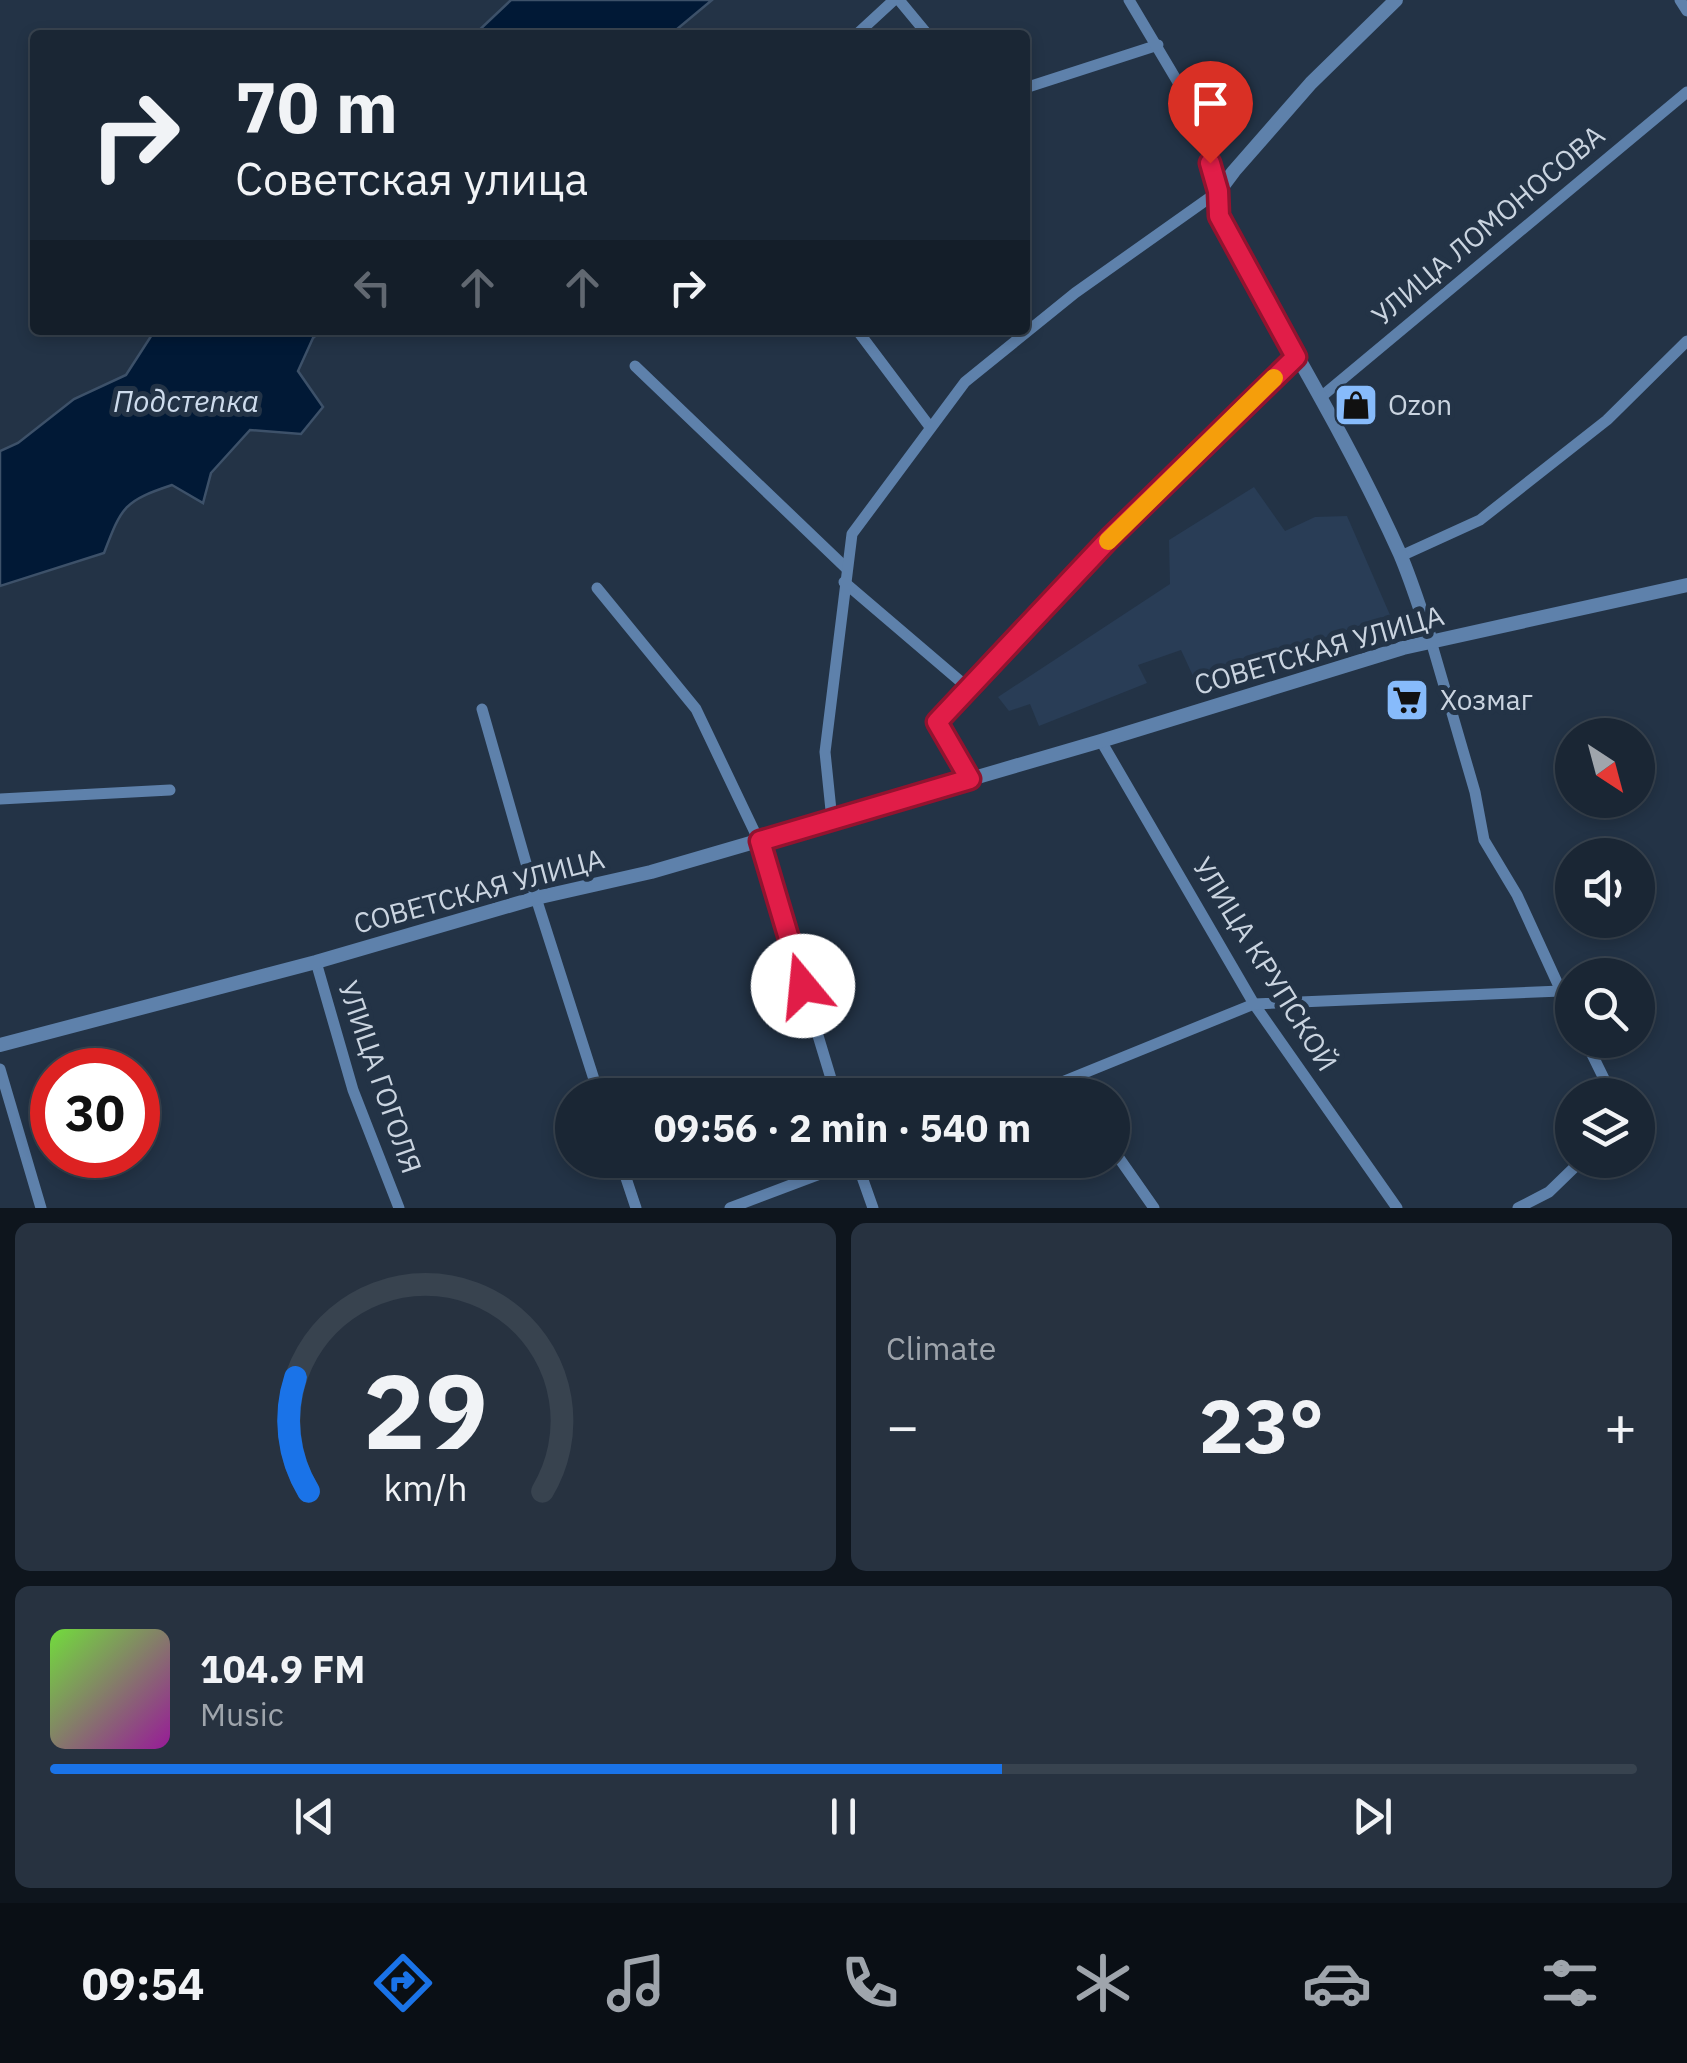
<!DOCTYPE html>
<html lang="en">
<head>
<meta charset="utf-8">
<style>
	body { margin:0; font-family:"IBM Plex Sans",sans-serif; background:#273240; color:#f1f3f6; height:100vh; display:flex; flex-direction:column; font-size:38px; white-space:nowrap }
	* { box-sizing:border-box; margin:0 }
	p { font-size:32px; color:#9fa5ac }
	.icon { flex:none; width:55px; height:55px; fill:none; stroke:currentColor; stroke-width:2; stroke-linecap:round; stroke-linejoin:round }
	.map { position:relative; height:1208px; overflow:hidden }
	.side { display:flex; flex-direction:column; gap:15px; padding:15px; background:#0e151d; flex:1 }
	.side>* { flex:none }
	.top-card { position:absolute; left:30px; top:30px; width:1000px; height:305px; border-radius:10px; box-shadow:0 5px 15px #0003,0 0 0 2px #38434f; background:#1a2634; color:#f1f3f6; overflow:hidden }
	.needle { width:65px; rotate:144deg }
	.fabs { position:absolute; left:1555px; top:718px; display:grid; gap:20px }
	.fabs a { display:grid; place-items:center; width:100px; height:100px; border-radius:50%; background:#1a2634; box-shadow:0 5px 15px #0003,0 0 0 2px #38434f; font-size:50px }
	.speed { position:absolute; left:30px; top:1048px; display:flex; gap:20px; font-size:50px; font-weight:700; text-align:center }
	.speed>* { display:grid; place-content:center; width:130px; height:130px; border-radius:50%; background:#1a2634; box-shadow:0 5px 15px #0003,0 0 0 2px #38434f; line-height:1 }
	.speed .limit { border:15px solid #d22; background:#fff; color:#111 }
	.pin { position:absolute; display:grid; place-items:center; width:85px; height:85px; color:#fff; margin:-102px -42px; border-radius:50% 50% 50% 0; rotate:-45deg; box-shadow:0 0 10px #0007 }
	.pin .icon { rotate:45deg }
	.me { position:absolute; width:110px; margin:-55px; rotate:343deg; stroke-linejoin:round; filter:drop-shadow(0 0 8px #0008) }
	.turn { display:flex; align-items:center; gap:35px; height:210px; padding:0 40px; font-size:45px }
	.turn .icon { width:130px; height:130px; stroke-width:2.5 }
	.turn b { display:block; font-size:70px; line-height:85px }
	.lanes { display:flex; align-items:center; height:95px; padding:0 40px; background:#0003; justify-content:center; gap:50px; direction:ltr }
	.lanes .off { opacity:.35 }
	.big { font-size:75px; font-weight:700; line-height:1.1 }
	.side .tile { flex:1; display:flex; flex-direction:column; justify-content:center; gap:15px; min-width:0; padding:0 35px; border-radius:15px; background:#273240 }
	.side .dial { align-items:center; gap:0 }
	.dial svg { height:260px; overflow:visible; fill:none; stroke:#38434f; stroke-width:7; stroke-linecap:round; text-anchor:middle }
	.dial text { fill:#f1f3f6; stroke:none }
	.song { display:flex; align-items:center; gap:30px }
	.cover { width:120px; height:120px; border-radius:15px; background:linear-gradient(135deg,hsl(100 70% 55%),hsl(300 70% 35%)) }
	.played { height:10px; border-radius:5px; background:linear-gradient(90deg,#1a73e8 60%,#38434f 60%) }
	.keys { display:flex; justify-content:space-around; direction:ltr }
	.heat { display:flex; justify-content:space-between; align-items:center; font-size:55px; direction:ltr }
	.side .tiles { flex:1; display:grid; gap:15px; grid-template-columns:1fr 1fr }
	.tile:last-child { grid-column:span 2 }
	.trip { position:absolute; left:555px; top:1078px; width:575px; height:100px; border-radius:50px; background:#1a2634; box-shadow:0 5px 15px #0003,0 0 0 2px #38434f; font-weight:700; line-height:100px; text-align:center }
	.menu { display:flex; height:160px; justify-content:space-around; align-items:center; background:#0a0f15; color:#9fa5ac }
	.menu .icon { width:70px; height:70px }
	.menu .active { color:#1a73e8 }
	.menu b { font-size:45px; color:#f1f3f6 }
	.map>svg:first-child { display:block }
	.built { fill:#293d56 }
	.water { fill:#011936; stroke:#3d5169; stroke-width:2.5 }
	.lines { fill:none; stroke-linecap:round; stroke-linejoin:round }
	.minor { stroke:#5e81ab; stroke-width:11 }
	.tertiary { stroke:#5e81ab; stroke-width:14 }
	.route-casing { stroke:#92132f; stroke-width:25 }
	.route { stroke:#e11d48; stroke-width:18 }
	.slow { stroke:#f59e0b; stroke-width:18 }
	.labels { text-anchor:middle; stroke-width:10; stroke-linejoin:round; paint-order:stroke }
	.street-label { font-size:28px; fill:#cad4e0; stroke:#233346 }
	.poi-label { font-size:28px; fill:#cad4e0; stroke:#233346; text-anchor:start }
	.water-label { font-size:30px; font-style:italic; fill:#cedced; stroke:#233346 }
</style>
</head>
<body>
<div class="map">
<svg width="1687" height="1208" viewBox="0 0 1687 1208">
	<rect width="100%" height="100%" fill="#233346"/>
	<polygon class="built" points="1254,487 1285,531 1315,517 1347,516 1390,615 1280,653 1279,648 1259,653 1194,678 1181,650 1138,665 1147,683 1039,726 1030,704 1009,711 998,697 1170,584 1169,540"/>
	<g class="water">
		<polygon points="511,0 712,0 670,35 474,35"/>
		<path d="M155,330H322L313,338L298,371L323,407L301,434L250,430L211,473L203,503L172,485C124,501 122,506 104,553L0,586V451L18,443L74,399L126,375Z"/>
	</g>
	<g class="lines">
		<g class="minor">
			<polyline points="899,0 928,35"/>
			<polyline points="1680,0 1687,11"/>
			<polyline points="856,35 894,0"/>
			<polyline points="1025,88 1158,45"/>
			<polyline points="857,330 930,427"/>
			<polyline points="635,366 846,568"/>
			<polyline points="1321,397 1687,92"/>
			<polyline points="1401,556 1480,520 1607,420 1687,341"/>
			<polyline points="844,582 967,687"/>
			<polyline points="597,588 696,709 759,841 836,1095"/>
			<polyline points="1431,641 1475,792 1484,840 1517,895 1572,1015"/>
			<polyline points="482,709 536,898 599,1095"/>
			<polyline points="1101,741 1254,1004 1397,1208"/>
			<polyline points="970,779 937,722 1110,539 1296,357"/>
			<polyline points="0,799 170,790"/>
			<polyline points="832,820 825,752 852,534 965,382 1075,293 1219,191 1192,106 1129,0"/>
			<polyline points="316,962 353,1090 399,1208"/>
			<polyline points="1585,1040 1612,1095"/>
			<polyline points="0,1069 41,1208"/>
			<polyline points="1030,1095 1254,1004 1561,991"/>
			<polyline points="1112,1148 1154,1208"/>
			<polyline points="620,1160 636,1208"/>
			<polyline points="856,1160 873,1208"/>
			<polyline points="730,1208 857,1160"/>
			<polyline points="1518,1208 1549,1192 1582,1160"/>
		</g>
		<g class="tertiary">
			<path d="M1396,0L1311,83L1234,171L1219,191V216C1280,329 1348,438 1400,554C1412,582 1421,612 1431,641"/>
			<polyline points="0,1045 316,962 536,898 651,872 1101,741 1403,648 1687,585"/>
		</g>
	</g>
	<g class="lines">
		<defs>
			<polyline id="route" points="803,986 760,841 970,779 937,722 1110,538 1296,357 1219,216 1218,191 1210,163"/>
		</defs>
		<use href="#route" class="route-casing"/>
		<use href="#route" class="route"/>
		<polyline class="slow" points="1108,541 1274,378"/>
	</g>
	<defs>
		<symbol id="shop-square" viewBox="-11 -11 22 22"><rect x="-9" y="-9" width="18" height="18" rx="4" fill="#87bbfb" stroke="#233346"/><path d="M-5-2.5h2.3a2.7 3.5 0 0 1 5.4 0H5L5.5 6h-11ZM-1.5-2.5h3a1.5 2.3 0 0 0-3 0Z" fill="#111"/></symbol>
		<symbol id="supermarket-square" viewBox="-11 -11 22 22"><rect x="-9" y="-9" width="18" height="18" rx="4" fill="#87bbfb" stroke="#233346"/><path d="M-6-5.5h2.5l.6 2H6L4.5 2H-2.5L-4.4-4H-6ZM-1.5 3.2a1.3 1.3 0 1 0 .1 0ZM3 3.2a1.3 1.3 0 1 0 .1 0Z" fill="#111"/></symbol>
	</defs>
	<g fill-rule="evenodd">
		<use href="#shop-square" x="1331" y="380" width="50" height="50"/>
		<use href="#supermarket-square" x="1382" y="675" width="50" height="50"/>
	</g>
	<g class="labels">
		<g class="street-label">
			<text transform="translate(1488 225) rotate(-40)" y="10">УЛИЦА ЛОМОНОСОВА</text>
			<text transform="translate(1319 650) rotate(-16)" y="10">СОВЕТСКАЯ УЛИЦА</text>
			<text transform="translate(479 891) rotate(-15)" y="10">СОВЕТСКАЯ УЛИЦА</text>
			<text transform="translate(1265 964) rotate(58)" y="10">УЛИЦА КРУПСКОЙ</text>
			<text transform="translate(380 1077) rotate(71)" y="10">УЛИЦА ГОГОЛЯ</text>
		</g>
		<g class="poi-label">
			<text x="1388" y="415">Ozon</text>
			<text x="1440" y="710">Хозмаг</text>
		</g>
		<g class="water-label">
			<text x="186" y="412">Подстепка</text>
		</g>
	</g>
</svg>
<div class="fabs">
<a><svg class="needle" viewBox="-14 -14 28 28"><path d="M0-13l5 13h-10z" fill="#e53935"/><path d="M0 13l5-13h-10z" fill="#9fa5ac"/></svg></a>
<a><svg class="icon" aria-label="sound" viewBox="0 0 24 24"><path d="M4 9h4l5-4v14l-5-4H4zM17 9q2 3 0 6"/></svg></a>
<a><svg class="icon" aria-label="search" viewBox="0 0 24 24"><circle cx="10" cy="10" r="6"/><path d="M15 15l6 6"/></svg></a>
<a><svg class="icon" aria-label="layers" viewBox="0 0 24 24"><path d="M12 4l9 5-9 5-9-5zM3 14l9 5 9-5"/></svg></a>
</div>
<div class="speed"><div class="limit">30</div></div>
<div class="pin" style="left:1210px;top:163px;background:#d93025"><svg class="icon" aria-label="arrive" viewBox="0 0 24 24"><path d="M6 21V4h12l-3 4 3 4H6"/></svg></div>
<svg class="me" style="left:803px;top:986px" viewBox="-20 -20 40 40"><circle r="19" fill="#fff"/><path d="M0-13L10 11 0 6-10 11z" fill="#e11d48"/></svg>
<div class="trip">09:56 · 2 min · 540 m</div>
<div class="top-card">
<div class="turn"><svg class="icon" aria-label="right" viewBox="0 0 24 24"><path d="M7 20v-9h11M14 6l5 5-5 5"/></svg><div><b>70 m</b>Советская улица</div></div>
<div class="lanes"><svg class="icon off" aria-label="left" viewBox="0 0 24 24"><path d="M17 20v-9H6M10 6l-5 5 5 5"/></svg><svg class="icon off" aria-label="ahead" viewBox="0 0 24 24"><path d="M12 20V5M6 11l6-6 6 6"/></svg><svg class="icon off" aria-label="ahead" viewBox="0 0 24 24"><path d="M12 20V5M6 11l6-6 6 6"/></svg><svg class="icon" aria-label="right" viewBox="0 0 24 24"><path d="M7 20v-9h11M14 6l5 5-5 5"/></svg></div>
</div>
</div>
<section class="side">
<div class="tiles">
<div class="tile dial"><svg viewBox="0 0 100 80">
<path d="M14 69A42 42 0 1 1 86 69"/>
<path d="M14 69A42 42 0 0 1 10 34" stroke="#1a73e8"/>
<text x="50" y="56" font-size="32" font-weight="700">29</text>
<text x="50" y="72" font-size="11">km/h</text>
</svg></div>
<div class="tile"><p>Climate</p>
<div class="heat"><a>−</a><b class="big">23°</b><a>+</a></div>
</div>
<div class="tile">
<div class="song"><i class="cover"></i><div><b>104.9 FM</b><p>Music</p></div></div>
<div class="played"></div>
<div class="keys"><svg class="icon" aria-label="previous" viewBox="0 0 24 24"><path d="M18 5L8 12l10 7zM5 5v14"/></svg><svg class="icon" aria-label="pause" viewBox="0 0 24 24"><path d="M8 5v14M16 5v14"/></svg><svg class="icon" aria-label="next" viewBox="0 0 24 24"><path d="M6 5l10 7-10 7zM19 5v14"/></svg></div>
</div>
</div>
</section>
<nav class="menu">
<b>09:54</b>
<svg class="icon active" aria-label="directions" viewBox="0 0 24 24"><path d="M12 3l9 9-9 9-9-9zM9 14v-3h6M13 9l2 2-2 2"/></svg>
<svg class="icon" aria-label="music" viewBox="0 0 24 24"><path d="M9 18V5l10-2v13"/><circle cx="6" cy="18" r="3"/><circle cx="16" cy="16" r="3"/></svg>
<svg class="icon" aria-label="phone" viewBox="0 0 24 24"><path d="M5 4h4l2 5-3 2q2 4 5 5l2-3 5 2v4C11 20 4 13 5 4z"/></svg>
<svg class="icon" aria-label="climate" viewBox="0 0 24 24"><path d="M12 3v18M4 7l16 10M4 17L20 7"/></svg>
<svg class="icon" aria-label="car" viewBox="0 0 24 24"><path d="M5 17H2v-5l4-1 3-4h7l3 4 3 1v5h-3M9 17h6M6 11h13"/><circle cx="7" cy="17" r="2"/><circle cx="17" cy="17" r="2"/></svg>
<svg class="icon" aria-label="filters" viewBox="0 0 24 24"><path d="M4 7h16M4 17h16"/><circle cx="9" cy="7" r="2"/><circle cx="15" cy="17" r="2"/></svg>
</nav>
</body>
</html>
